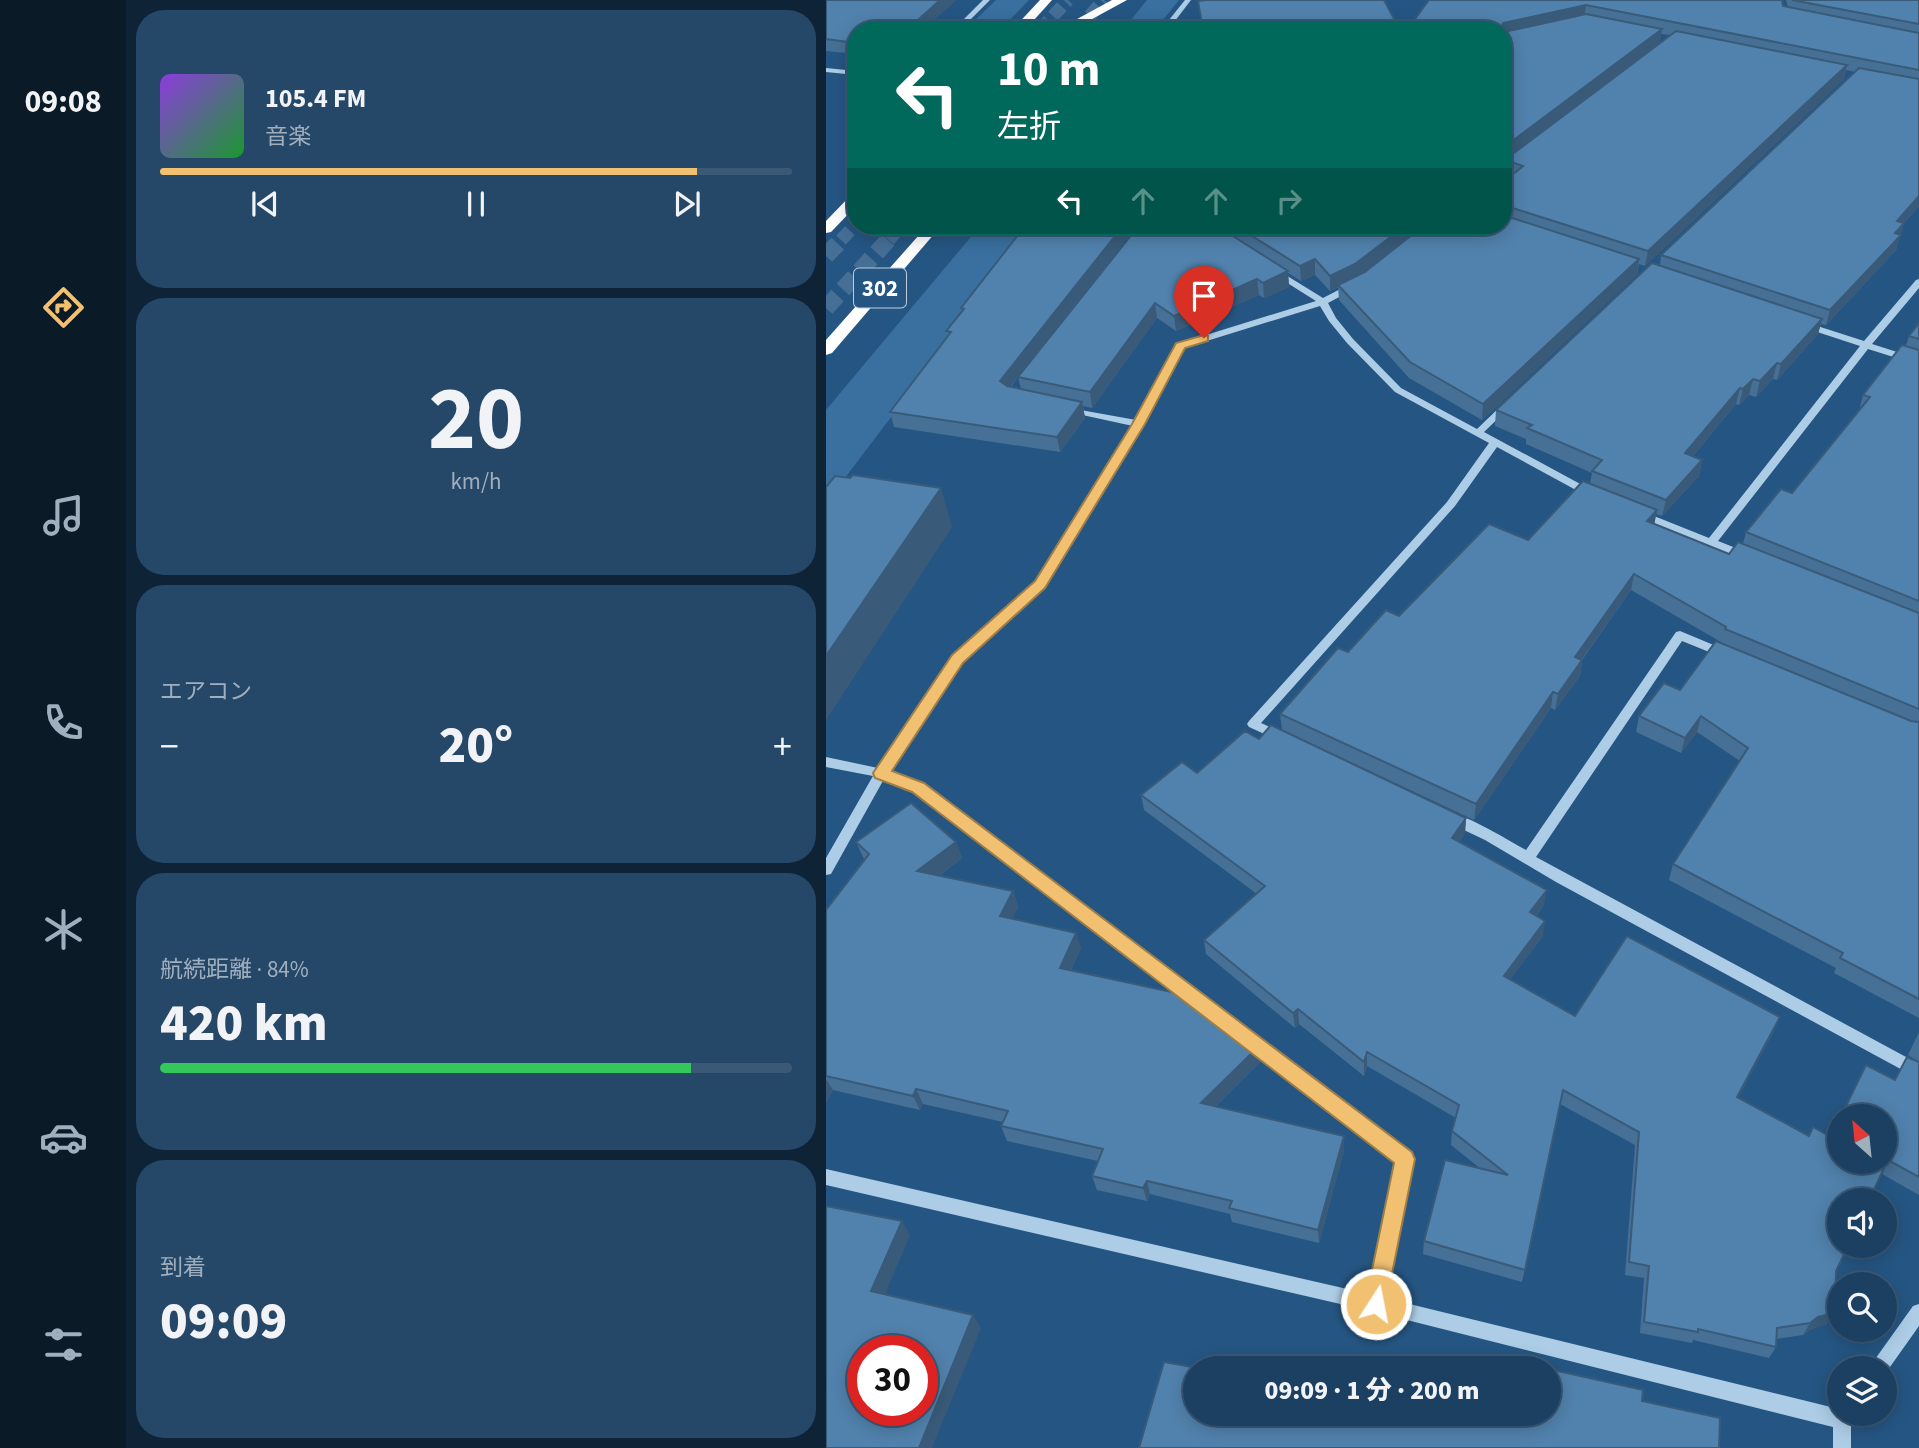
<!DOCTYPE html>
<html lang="ja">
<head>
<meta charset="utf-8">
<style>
	body { margin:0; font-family:"Source Sans 3","Noto Sans JP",sans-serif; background:#254768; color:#f1f3f6; height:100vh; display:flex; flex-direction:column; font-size:26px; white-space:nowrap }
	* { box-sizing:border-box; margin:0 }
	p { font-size:23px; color:#a0afbe }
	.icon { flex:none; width:38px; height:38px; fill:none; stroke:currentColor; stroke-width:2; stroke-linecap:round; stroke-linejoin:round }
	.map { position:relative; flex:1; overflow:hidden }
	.details { display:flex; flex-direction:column; gap:10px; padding:10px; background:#0f2336; width:700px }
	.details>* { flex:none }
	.guide { position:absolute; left:21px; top:21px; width:665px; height:214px; border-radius:28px; box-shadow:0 4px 18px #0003,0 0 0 2px #3a5977; background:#00695c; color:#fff; overflow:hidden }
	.needle { width:46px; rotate:333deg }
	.fabs { position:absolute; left:1001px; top:1104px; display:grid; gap:14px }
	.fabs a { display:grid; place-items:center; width:70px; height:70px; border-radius:50%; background:#1c4062; box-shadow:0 4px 18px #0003,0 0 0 2px #3a5977; font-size:35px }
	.speed { position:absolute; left:21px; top:1335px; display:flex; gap:14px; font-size:35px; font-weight:700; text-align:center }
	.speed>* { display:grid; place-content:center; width:91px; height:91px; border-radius:50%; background:#1c4062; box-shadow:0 4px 18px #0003,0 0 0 2px #3a5977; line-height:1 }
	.speed .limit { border:10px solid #d22; background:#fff; color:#111 }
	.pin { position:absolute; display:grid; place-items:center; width:60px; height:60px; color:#fff; margin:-72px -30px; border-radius:50% 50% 50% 0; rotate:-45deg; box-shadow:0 0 7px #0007 }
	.pin .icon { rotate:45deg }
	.me { position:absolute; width:77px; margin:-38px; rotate:11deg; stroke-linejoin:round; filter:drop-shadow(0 0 5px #0008) }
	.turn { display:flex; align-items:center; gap:24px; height:147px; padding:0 35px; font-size:32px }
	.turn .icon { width:91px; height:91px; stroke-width:2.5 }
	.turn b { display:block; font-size:49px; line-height:60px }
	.lanes { display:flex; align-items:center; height:66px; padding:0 35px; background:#0003; justify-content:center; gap:35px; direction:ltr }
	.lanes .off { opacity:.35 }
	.big { font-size:52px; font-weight:800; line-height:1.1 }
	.details .widget { flex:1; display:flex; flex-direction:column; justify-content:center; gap:10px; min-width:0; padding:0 24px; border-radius:28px; background:#254768 }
	.details .dial { align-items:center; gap:0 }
	.dial b { font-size:91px; line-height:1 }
	.song { display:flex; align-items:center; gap:21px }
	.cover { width:84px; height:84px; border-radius:10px; background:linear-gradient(135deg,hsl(270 70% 55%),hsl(130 70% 35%)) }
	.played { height:7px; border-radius:4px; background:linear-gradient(90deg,#f1c071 85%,#3a5977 85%) }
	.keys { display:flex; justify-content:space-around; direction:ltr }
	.heat { display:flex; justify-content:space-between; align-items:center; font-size:38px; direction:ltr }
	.charge { height:10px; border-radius:5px; background:linear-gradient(90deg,#34c759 84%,#3a5977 0) }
	.trip { position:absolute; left:357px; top:1356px; width:378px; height:70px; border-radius:35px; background:#1c4062; box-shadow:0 4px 18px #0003,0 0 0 2px #3a5977; font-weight:800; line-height:70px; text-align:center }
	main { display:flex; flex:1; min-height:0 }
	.dock { display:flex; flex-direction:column; width:126px; justify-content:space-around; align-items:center; background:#0b1a27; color:#a0afbe }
	.dock .icon { width:49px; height:49px }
	.dock .on { color:#f1c071 }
	.dock b { font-size:32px; color:#f1f3f6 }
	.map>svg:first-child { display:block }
	.green { fill:#3970a0 }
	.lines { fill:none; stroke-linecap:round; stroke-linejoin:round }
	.highway-tunnel-far1 { stroke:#466f96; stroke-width:13; stroke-dasharray:13 6; stroke-linecap:butt }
	.highway-tunnel { stroke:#466f96; stroke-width:17; stroke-dasharray:17 8; stroke-linecap:butt }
	.minor { fill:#adcde7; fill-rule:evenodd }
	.highway { fill:#fff; fill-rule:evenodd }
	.wall { fill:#467095; fill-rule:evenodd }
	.shaded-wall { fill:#395b79 }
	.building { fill:#5182ad; stroke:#395b79; stroke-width:2; fill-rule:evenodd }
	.route { fill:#f1c071; stroke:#9d7d49; stroke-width:2 }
	.labels { text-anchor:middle; stroke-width:7; stroke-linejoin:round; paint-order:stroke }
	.shield { fill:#255683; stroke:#beccda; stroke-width:2 }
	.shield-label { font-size:23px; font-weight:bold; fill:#fff }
</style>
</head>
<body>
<main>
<nav class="dock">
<b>09:08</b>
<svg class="icon on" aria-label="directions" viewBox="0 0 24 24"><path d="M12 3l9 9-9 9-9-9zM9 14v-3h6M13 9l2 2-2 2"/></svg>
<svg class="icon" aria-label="music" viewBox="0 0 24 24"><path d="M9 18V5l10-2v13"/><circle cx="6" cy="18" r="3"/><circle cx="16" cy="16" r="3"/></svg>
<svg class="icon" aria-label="phone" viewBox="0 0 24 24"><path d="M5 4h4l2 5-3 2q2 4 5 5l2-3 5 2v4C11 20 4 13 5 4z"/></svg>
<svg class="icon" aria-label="climate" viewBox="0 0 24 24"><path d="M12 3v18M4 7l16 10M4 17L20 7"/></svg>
<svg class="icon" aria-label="car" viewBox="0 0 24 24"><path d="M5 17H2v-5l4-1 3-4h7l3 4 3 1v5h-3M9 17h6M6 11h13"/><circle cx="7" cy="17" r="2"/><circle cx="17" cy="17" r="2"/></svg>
<svg class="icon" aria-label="filters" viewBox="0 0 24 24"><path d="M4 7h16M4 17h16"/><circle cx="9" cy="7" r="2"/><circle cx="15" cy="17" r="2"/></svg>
</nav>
<section class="details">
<div class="widget">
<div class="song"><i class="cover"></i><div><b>105.4 FM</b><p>音楽</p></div></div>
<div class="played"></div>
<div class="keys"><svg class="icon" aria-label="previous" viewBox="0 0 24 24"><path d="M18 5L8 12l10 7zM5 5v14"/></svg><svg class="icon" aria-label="pause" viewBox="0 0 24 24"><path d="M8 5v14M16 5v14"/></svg><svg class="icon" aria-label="next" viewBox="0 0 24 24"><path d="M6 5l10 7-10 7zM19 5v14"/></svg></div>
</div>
<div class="widget dial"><b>20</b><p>km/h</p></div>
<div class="widget"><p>エアコン</p>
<div class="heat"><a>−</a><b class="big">20°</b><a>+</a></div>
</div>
<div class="widget"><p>航続距離 · 84%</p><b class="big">420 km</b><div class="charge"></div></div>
<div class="widget"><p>到着</p><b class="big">09:09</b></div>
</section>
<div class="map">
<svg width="1093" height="1448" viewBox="0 0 1093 1448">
	<rect width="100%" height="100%" fill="#255683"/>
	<g class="green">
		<polygon points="170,0 203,0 174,30 155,30 158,27 148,26 147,22"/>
		<polygon points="321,0 353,0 329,30 297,30"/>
		<polygon points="154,226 210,226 0,503 0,410"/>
	</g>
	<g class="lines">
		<g class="highway-tunnel-far1">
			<polyline points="214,30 242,0"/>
			<polyline points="251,30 278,0"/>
			<polyline points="15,240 30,224"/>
			<polyline points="63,240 75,226"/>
		</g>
		<g class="highway-tunnel">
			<polyline points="0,256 17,238"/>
			<polyline points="0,308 64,238"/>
		</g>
		<g class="minor">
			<polygon points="157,0 164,0 134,30 127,30"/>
			<polygon points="359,0 365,0 342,30 335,30"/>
			<polygon points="0,68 30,71 30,75 0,72"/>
			<polygon points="450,269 497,298 524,284 530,284 530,288 502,303 510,318 527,339 575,388 651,429 678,403 684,403 684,407 658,432 769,492 769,496 761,496 671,447 629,506 435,723 457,733 459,736 457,739 449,739 423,727 421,724 423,721 621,502 663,443 569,392 521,343 503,321 494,306 358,348 318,424 218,588 136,662 63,771 97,785 384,1003 386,1007 384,1011 379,1013 374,1011 87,791 58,779 5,874 0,875 0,858 47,776 0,767 0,757 52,768 128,656 210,582 307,426 238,411 238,407 310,420 351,344 490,301 447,274 447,270"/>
			<polygon points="1093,279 1093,288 1046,344 1093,359 1093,365 1042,349 892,541 925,554 926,557 925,560 917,560 810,516 809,514 810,512 818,512 883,538 1034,346 976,327 976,323 982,323 1038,341 1090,280"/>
			<path d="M854,631L902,651L904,654L898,658L856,641L710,857L1093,1064V1079L730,882L659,840L619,821L618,817L619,813C634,810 685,842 700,850L850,632Z"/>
			<polygon points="421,1032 426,1034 585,1154 587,1159 559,1298 1013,1409 1013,1414 1028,1414 1025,1423 1025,1448 1007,1448 1007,1427 549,1312 0,1185 0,1169 543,1294 571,1162 416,1044 414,1039 416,1034"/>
			<polygon points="1093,1304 1093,1326 1059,1374 1059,1368 1045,1368 1047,1362 1087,1306"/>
		</g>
		<g class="highway">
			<polygon points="214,0 226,0 199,30 186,30"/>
			<polygon points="286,0 301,0 246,30 231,30"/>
			<polygon points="30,194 30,206 5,232 0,233 0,221 25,195"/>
			<polygon points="101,226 115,226 6,353 0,355 0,340"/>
		</g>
	</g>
	<g class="wall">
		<polygon points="0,0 130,0 97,30 30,30 30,54 0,51"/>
		<path d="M603,0L962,7L960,0H1093V206L1078,223L1070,250L1000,325L995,324L992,334L951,380L947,379L930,397L923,395L913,405L910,404L867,456L876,460L873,476L836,516L830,514L828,524L903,554L917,544L920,532L966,493L1033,411L1037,395L1080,346L1083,336L1093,323V1018L1008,973L1010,968L843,880L847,864L914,761L871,732L855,753L810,732L813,716L854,690L895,642L805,590L756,660L754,676L729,710L725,708L648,820L456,730L454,714L522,652L573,616L702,540L764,484L766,473L700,444V439L669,426L670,410L834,265L835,255L1029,72L1020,70L1018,79L819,266L813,264L811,274L656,420L583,378L513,300L512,287L504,291L489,275L475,281L462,273L463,287L438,298L433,295L350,331L331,318L266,408L257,406L259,418L234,452L68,427L64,412L122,337L120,331L136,311L135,308L199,226H595V227L677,226V182L684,177L677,174V30ZM835,34L844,35L775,87L834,42ZM302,239L218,344L299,240ZM192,377L195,389L185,387Z"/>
		<polygon points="433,739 640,818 639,833 633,842 718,905 710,916 717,936 684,979 749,1016 948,1031 912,1097 983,1136 1004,1137 1013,1118 1013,1162 1059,1116 1014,1116 1040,1065 1069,1080 1081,1057 1093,1062 1082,1055 1093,1032 1093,1195 1056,1174 1010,1271 1001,1324 985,1329 977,1335 951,1339 950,1347 943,1358 867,1340 866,1343 814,1333 818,1278 799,1275 809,1145 734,1104 696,1282 597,1254 598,1241 655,1169 625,1145 626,1131 630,1118 541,1066 538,1076 473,1024 469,1028 380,954 378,940 431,894 318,810 315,795 371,773"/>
		<polygon points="30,842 130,842 136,858 113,876 187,891 192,907 186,919 255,948 245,970 433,1046 435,1061 389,1107 518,1150 493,1243 406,1222 404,1214 324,1194 321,1201 271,1190 266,1176 272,1161 181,1141 175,1126 177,1122 97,1104 94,1110 7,1090 0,1102 0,910 38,859"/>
	</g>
	<g class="shaded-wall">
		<polygon points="114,0 130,0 97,30 81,30"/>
		<polygon points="760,5 758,18 677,36 677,30 675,30 677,23"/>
		<polygon points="836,29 834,42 679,160 677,159 677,148"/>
		<polygon points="1021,65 1018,79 819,266 822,251"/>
		<polygon points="1093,196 1093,206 1066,236 1071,221"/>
		<polygon points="1078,223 1070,250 1000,325 1004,310"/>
		<polygon points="297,226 337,226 299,240 177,396 174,381"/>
		<polygon points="579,226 595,226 595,228 530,279 512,285 512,287 504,291 504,276"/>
		<polygon points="489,259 489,275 475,281 474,266"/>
		<polygon points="813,259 811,274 656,420 657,404"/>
		<polygon points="462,271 463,287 438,298 437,283"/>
		<polygon points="431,279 433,295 350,331 348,316"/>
		<polygon points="329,303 331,318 266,408 264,392"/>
		<polygon points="996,319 992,334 951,380 955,364"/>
		<polygon points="951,363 947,379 930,397 934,381"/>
		<polygon points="927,379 923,395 913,405 917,389"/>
		<polygon points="914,388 910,404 856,469 859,453"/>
		<polygon points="256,402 259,418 234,452 231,437"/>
		<polygon points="876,460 873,476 836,516 840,500"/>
		<polygon points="115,488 126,527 0,720 0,656"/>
		<polygon points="831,510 828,526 821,521"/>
		<polygon points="808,574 805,590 746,673 749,657"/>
		<polygon points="756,660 754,676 729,710 732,694"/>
		<polygon points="727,692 725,708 648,820 650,804"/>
		<polygon points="875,716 871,732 855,753 859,738"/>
		<polygon points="640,818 639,833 625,853 626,838"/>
		<polygon points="130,842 136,858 98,887 91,871"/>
		<polygon points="721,890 718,905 701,927 704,912"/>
		<polygon points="187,891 192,907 180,932 174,916"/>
		<polygon points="719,921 717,936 676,990 678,976"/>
		<polygon points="250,933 255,948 239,983 234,968"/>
		<polygon points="472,1009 473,1024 469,1028 467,1013"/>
		<polygon points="954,1017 948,1031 906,1110 911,1097"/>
		<polygon points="433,1046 435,1061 378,1118 375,1103"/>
		<polygon points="541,1052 541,1066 538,1076 538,1062"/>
		<polygon points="0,1079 7,1090 0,1102"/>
		<polygon points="90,1089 97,1104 94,1110 87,1096"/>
		<polygon points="518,1136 518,1150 493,1243 492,1230"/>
		<polygon points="321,1181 324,1194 321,1201 317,1188"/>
		<polygon points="76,1221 84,1235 55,1304 45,1291"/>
		<polygon points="1009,1313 1001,1324 985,1329 977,1335 984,1323 992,1317"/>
		<polygon points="147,1315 155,1328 106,1448 93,1448"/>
	</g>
	<g class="building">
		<polygon points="0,0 114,0 81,30 30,30 30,43 0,39"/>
		<polygon points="381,0 558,0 574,30 377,30 372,1"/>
		<polygon points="603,0 956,0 957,6 1093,33 1093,70 760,5 677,23 676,30 581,30"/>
		<polygon points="966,0 1093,0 1093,24"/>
		<polygon points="760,14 836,29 677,148 677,31 678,32"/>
		<polygon points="850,31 1021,65 822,251 677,205 677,182 697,166 677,159 677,158 680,159"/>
		<polygon points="1033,68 1093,79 1093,196 1071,221 1078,223 1069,233 1075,235 1004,310 835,255"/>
		<polygon points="677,215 813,259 657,404 584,362 512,285 539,272 597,226 677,226"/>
		<polygon points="199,226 297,226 174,381 181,386 256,402 231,437 64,412 125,332 120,331 138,309 135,308"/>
		<polygon points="325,226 391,226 462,271 437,283 431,279 348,316 329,303 264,392 192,377 307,233"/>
		<polygon points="410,226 579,226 529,264 504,276 489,259 474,266"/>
		<polygon points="826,263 996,319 955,364 951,363 934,381 927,379 917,389 914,388 859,453 876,460 840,500 766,471 776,460 701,428 706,425 670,410"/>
		<polygon points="1093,323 1093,339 1083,336"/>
		<polygon points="1076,345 1093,350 1093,601 920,532 955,489 966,493 1044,397 1037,395"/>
		<polygon points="27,475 115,488 0,656 0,487 9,476 24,478"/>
		<polygon points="757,481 831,510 821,521 903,554 912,542 1093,613 1093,709 899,629 900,627 808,574 749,657 756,660 732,694 727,692 650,804 454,714 512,648 522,652 560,610 573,616 663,524 702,540"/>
		<polygon points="890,641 1085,721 1093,722 1093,999 1014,958 1017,953 847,864 922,748 875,716 859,738 813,716 838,683 854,690"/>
		<polygon points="445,725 640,818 626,838 721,890 704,912 719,921 678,976 749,1016 801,936 954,1017 911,1097 983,1136 987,1127 1005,1137 1013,1119 1013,1162 1059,1162 1059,1116 1015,1116 1040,1065 1069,1080 1081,1057 1093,1062 1093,1177 1062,1160 1043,1200 1013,1200 1013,1246 1022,1246 1010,1271 1009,1313 992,1317 984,1323 951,1328 950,1347 872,1329 872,1332 818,1322 823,1266 803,1262 813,1132 737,1090 699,1270 598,1241 619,1160 682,1175 626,1131 633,1105 541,1052 538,1062 472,1009 467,1013 378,940 439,886 315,795 356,762 371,773 419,731 433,739"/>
		<polygon points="85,803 130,842 91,871 187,891 174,916 250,933 234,968 369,997 433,1046 375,1103 518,1136 492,1230 403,1208 406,1201 321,1181 317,1188 266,1176 277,1149 175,1126 182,1111 90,1089 87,1096 0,1076 0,910 43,854 30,842"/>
		<path d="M0,1206L76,1221L45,1291L147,1315L93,1448H0ZM37,1351H96V1410H37Z"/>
		<polygon points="338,1362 372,1368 369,1368 369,1414 723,1414 723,1369 817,1390 816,1401 894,1418 893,1448 313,1448"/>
		<polygon points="594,1364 611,1368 593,1368"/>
	</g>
	<polygon class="route" points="378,335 382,336 382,341 359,348 319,424 219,588 137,663 66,771 98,783 586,1152 589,1159 560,1304 557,1312 550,1315 542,1312 539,1304 568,1163 86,792 49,778 47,773 126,655 209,581 306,424 350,343"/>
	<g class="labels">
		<rect class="shield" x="28" y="268.5" width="52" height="39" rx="5"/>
		<g class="shield-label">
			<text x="54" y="296">302</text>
		</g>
	</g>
</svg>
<div class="fabs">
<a><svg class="needle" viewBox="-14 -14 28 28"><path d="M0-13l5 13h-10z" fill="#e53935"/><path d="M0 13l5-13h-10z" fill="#a0afbe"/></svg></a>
<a><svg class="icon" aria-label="sound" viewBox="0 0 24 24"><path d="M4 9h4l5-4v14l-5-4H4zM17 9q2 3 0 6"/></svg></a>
<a><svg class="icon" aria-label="search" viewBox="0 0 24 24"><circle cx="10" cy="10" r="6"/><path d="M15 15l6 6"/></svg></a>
<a><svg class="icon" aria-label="layers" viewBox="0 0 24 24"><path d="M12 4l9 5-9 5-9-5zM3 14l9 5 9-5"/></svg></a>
</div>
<div class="speed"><div class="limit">30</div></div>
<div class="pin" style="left:378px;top:338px;background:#d93025"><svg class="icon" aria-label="arrive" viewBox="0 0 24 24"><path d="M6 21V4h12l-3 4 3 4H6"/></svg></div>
<svg class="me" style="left:550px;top:1304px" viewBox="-20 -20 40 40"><circle r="17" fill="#f1c071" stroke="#fff" stroke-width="3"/><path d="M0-11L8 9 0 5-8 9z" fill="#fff"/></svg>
<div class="trip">09:09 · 1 分 · 200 m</div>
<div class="guide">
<div class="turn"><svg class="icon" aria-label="left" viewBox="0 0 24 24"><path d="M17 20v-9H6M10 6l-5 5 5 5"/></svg><div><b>10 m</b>左折</div></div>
<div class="lanes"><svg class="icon" aria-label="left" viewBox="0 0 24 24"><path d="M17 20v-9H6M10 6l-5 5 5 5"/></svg><svg class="icon off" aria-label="ahead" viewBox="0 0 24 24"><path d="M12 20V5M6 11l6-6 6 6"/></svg><svg class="icon off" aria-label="ahead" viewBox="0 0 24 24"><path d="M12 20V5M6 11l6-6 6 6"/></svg><svg class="icon off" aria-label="right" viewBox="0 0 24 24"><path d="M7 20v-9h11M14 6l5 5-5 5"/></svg></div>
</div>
</div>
</main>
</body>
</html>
